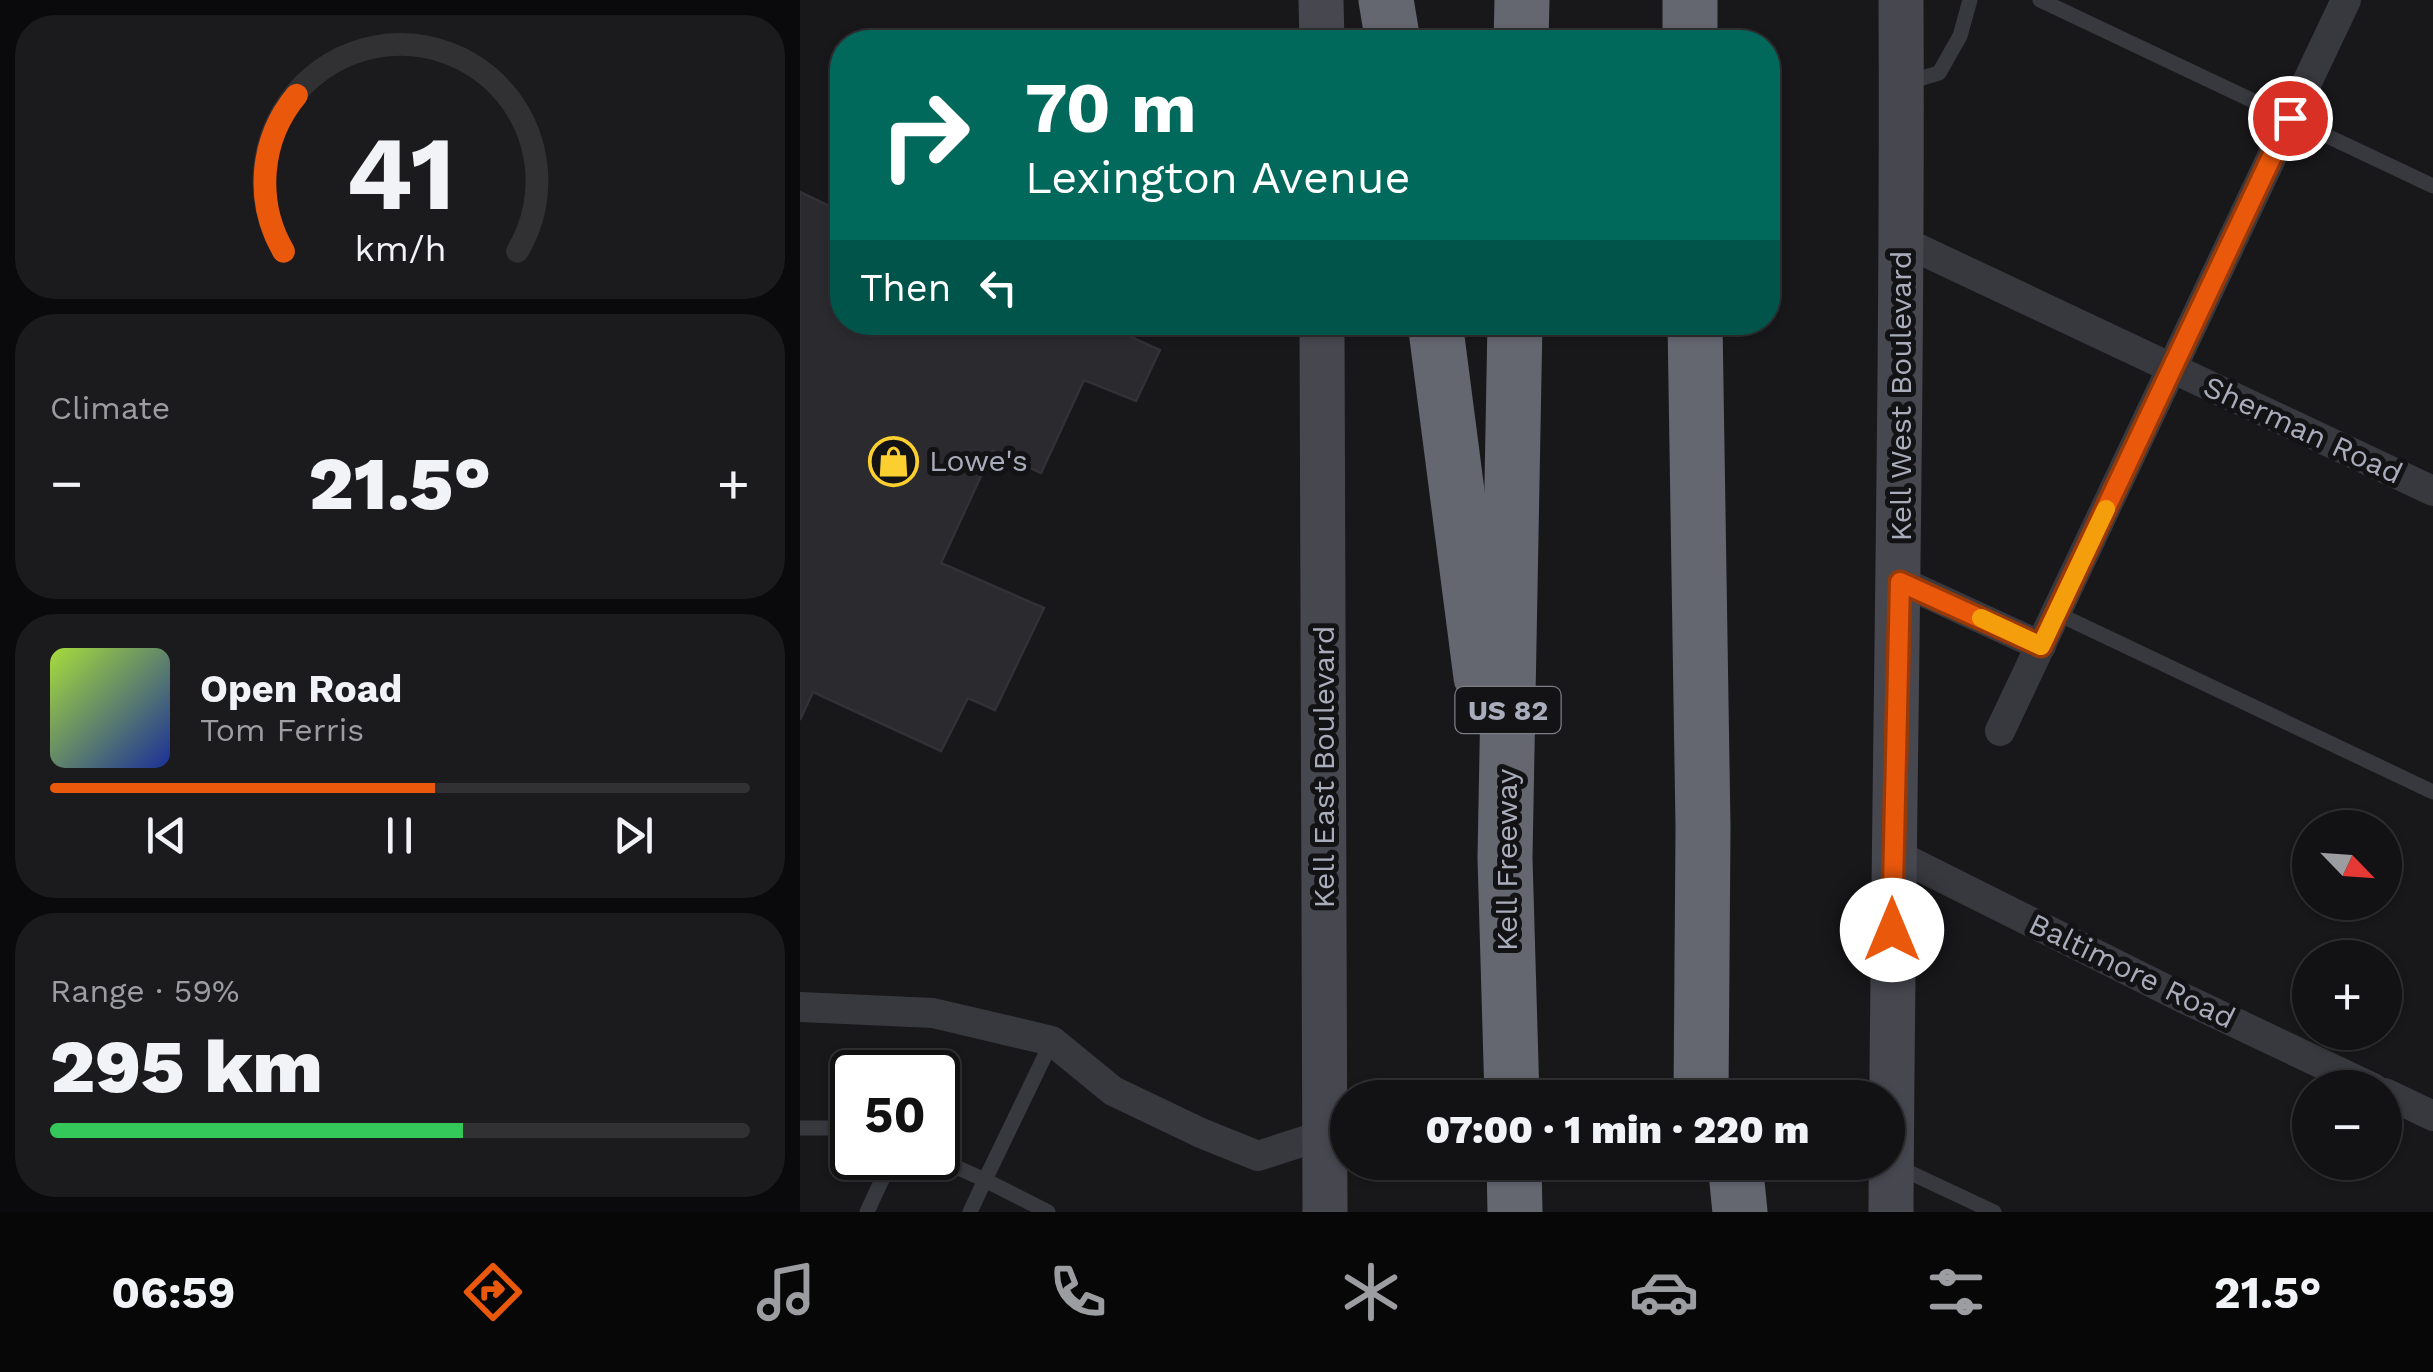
<!DOCTYPE html>
<html lang="en">
<head>
<meta charset="utf-8">
<style>
	body { margin:0; font-family:"Work Sans",sans-serif; background:#1b1a1d; color:#f1f3f6; height:100vh; display:flex; flex-direction:column; font-size:38px; white-space:nowrap }
	* { box-sizing:border-box; margin:0 }
	p { font-size:32px; color:#9c9da0 }
	.icon { flex:none; width:55px; height:55px; fill:none; stroke:currentColor; stroke-width:2; stroke-linecap:round; stroke-linejoin:round }
	.map { position:relative; flex:1; overflow:hidden }
	.drawer { display:flex; flex-direction:column; gap:15px; padding:15px; background:#0a090b; width:800px }
	.drawer>* { flex:none }
	.guide { position:absolute; left:30px; top:30px; width:950px; height:305px; border-radius:40px; box-shadow:0 2px 8px #0004,0 0 0 2px #313134; background:#00695c; color:#fff; overflow:hidden }
	.needle { width:65px; rotate:115deg }
	.controls { position:absolute; left:1492px; top:810px; display:grid; gap:20px }
	.controls a { display:grid; place-items:center; width:110px; height:110px; border-radius:50%; background:#121114; box-shadow:0 2px 8px #0004,0 0 0 2px #313134; font-size:50px }
	.speed { position:absolute; left:30px; top:1050px; display:flex; gap:20px; font-size:50px; font-weight:700; text-align:center }
	.speed>* { display:grid; place-content:center; width:130px; height:130px; border-radius:50%; background:#121114; box-shadow:0 2px 8px #0004,0 0 0 2px #313134; line-height:1 }
	.speed .limit { border:5px solid #111; border-radius:15px; background:#fff; color:#111 }
	.pin { position:absolute; display:grid; place-items:center; width:85px; height:85px; color:#fff; margin:-42px; border:5px solid #fff; border-radius:50%; box-shadow:0 2px 10px #0007 }
	.me { position:absolute; width:110px; margin:-55px; rotate:0deg; stroke-linejoin:round; filter:drop-shadow(0 0 8px #0008) }
	.turn { display:flex; align-items:center; gap:35px; height:210px; padding:0 30px; font-size:45px }
	.turn .icon { width:130px; height:130px; stroke-width:2.5 }
	.turn b { display:block; font-size:70px; line-height:85px }
	.then { display:flex; align-items:center; height:95px; padding:0 30px; background:#0003; gap:20px; font-size:38px }
	.big { font-size:75px; font-weight:800; line-height:1.1 }
	.drawer .widget { flex:1; display:flex; flex-direction:column; justify-content:center; gap:15px; min-width:0; padding:0 35px; border-radius:40px; background:#1b1a1d }
	.drawer .dial { align-items:center; gap:0 }
	.dial svg { height:260px; overflow:visible; fill:none; stroke:#313134; stroke-width:7; stroke-linecap:round; text-anchor:middle }
	.dial text { fill:#f1f3f6; stroke:none }
	.song { display:flex; align-items:center; gap:30px }
	.cover { width:120px; height:120px; border-radius:15px; background:linear-gradient(135deg,hsl(80 70% 55%),hsl(230 70% 35%)) }
	.played { height:10px; border-radius:5px; background:linear-gradient(90deg,#ea580c 55%,#313134 55%) }
	.keys { display:flex; justify-content:space-around; direction:ltr }
	.heat { display:flex; justify-content:space-between; align-items:center; font-size:55px; direction:ltr }
	.charge { height:15px; border-radius:8px; background:linear-gradient(90deg,#34c759 59%,#313134 0) }
	.trip { position:absolute; left:530px; top:1080px; width:575px; height:100px; border-radius:50px; background:#121114; box-shadow:0 2px 8px #0004,0 0 0 2px #313134; font-weight:800; line-height:100px; text-align:center }
	.dock { display:flex; height:160px; justify-content:space-around; align-items:center; background:#070708; color:#9c9da0 }
	.dock .icon { width:70px; height:70px }
	.dock .current { color:#ea580c }
	.dock b { font-size:45px; color:#f1f3f6 }
	main { display:flex; flex:1; min-height:0 }
	.map>svg:first-child { display:block }
	.building { fill:#2b2a2e; stroke:#323136; stroke-width:2.5 }
	.lines { fill:none; stroke-linecap:round; stroke-linejoin:round }
	.lane { stroke:#38383f; stroke-width:15 }
	.street { stroke:#38383f; stroke-width:30 }
	.secondary { stroke:#46474f; stroke-width:45 }
	.highway { stroke:#646670; stroke-width:55 }
	.route-casing { stroke:#983908; stroke-width:25 }
	.route { stroke:#ea580c; stroke-width:18 }
	.slow { stroke:#f59e0b; stroke-width:18 }
	.labels { text-anchor:middle; stroke-width:10; stroke-linejoin:round; paint-order:stroke }
	.shield { fill:#131215; stroke:#7c7e88; stroke-width:2.5 }
	.shield-label { font-size:28px; font-weight:bold; fill:#a9acba }
	.street-label { font-size:30px; fill:#a9acba; stroke:#131215 }
	.poi-label { font-size:30px; fill:#a9acba; stroke:#131215; text-anchor:start }
</style>
</head>
<body>
<main>
<section class="drawer">
<div class="widget dial"><svg viewBox="0 0 100 80">
<path d="M14 69A42 42 0 1 1 86 69"/>
<path d="M14 69A42 42 0 0 1 18 21" stroke="#ea580c"/>
<text x="50" y="56" font-size="32" font-weight="700">41</text>
<text x="50" y="72" font-size="11">km/h</text>
</svg></div>
<div class="widget"><p>Climate</p>
<div class="heat"><a>−</a><b class="big">21.5°</b><a>+</a></div>
</div>
<div class="widget">
<div class="song"><i class="cover"></i><div><b>Open Road</b><p>Tom Ferris</p></div></div>
<div class="played"></div>
<div class="keys"><svg class="icon" aria-label="previous" viewBox="0 0 24 24"><path d="M18 5L8 12l10 7zM5 5v14"/></svg><svg class="icon" aria-label="pause" viewBox="0 0 24 24"><path d="M8 5v14M16 5v14"/></svg><svg class="icon" aria-label="next" viewBox="0 0 24 24"><path d="M6 5l10 7-10 7zM19 5v14"/></svg></div>
</div>
<div class="widget"><p>Range · 59%</p><b class="big">295 km</b><div class="charge"></div></div>
</section>
<div class="map">
<svg width="1633" height="1212" viewBox="0 0 1633 1212">
	<rect width="100%" height="100%" fill="#18171a"/>
	<polygon class="building" points="0,192 42,212 42,322 311,322 309,327 360,350 336,401 284,380 241,473 193,450 141,563 244,608 195,710 168,698 141,751 13,692 0,720"/>
	<g class="lines">
		<g class="lane">
			<polyline points="1240,0 1633,186"/>
			<polyline points="1105,83 1139,73 1160,36 1170,0"/>
			<polyline points="1256,613 1633,792"/>
			<polyline points="0,1128 52,1128"/>
			<polyline points="136,1158 185,1180 170,1212"/>
			<polyline points="1098,1167 1194,1212"/>
			<polyline points="67,1212 92,1158"/>
			<polyline points="248,1212 185,1180 252,1041"/>
		</g>
		<g class="street">
			<polyline points="1102,241 1633,491"/>
			<polyline points="1100,581 1241,646"/>
			<polyline points="1200,731 1546,0"/>
			<polyline points="1093,853 1383,998 1573,1088"/>
			<polyline points="0,1007 133,1013 252,1041 313,1091 401,1133 458,1156 526,1134"/>
			<polyline points="1585,1093 1633,1116"/>
		</g>
		<g class="secondary">
			<polyline points="521,0 522,42"/>
			<polyline points="522,322 525,1212"/>
			<path d="M1091,1212C1093,808 1103,404 1101,0"/>
		</g>
		<g class="highway">
			<polyline points="586,0 593,42"/>
			<polyline points="890,0 890,42"/>
			<polyline points="721,42 722,0"/>
			<polyline points="635,322 681,677"/>
			<polyline points="895,322 903,827 901,1098"/>
			<polyline points="712,1098 705,858 715,322"/>
			<polyline points="714,1162 715,1212"/>
			<polyline points="935,1162 940,1212"/>
		</g>
	</g>
	<g class="lines">
		<defs>
			<polyline id="route" points="1092,930 1100,582 1241,646 1490,118"/>
		</defs>
		<use href="#route" class="route-casing"/>
		<use href="#route" class="route"/>
		<polyline class="slow" points="1181,618 1241,646 1306,509"/>
	</g>
	<defs>
		<symbol id="shop-ring" viewBox="-11 -11 22 22"><circle r="9.5" fill="#131215" stroke="#facf2f" stroke-width="1.5"/><path d="M-5-2.5h2.3a2.7 3.5 0 0 1 5.4 0H5L5.5 6h-11ZM-1.5-2.5h3a1.5 2.3 0 0 0-3 0Z" fill="#facf2f"/></symbol>
	</defs>
	<g fill-rule="evenodd">
		<use href="#shop-ring" x="66" y="434" width="55" height="55"/>
	</g>
	<g class="labels">
		<rect class="shield" x="655.5" y="687" width="105" height="46" rx="8"/>
		<g class="shield-label">
			<text x="708" y="720">US 82</text>
		</g>
		<g class="street-label">
			<text transform="translate(1101 396) rotate(-90)" y="10">Kell West Boulevard</text>
			<text transform="translate(1503 430) rotate(25)" y="10">Sherman Road</text>
			<text transform="translate(524 767) rotate(-90)" y="10">Kell East Boulevard</text>
			<text transform="translate(707 860) rotate(-90)" y="10">Kell Freeway</text>
			<text transform="translate(1332 971) rotate(26)" y="10">Baltimore Road</text>
		</g>
		<g class="poi-label">
			<text x="129" y="471">Lowe's</text>
		</g>
	</g>
</svg>
<div class="controls">
<a><svg class="needle" viewBox="-14 -14 28 28"><path d="M0-13l5 13h-10z" fill="#e53935"/><path d="M0 13l5-13h-10z" fill="#9c9da0"/></svg></a>
<a>+</a>
<a>−</a>
</div>
<div class="speed"><div class="limit">50</div></div>
<div class="pin" style="left:1490px;top:118px;background:#d93025"><svg class="icon" aria-label="arrive" viewBox="0 0 24 24"><path d="M6 21V4h12l-3 4 3 4H6"/></svg></div>
<svg class="me" style="left:1092px;top:930px" viewBox="-20 -20 40 40"><circle r="19" fill="#fff"/><path d="M0-13L10 11 0 6-10 11z" fill="#ea580c"/></svg>
<div class="trip">07:00 · 1 min · 220 m</div>
<div class="guide">
<div class="turn"><svg class="icon" aria-label="right" viewBox="0 0 24 24"><path d="M7 20v-9h11M14 6l5 5-5 5"/></svg><div><b>70 m</b>Lexington Avenue</div></div>
<div class="then">Then<svg class="icon" aria-label="left" viewBox="0 0 24 24"><path d="M17 20v-9H6M10 6l-5 5 5 5"/></svg></div>
</div>
</div>
</main>
<nav class="dock">
<b>06:59</b>
<svg class="icon current" aria-label="directions" viewBox="0 0 24 24"><path d="M12 3l9 9-9 9-9-9zM9 14v-3h6M13 9l2 2-2 2"/></svg>
<svg class="icon" aria-label="music" viewBox="0 0 24 24"><path d="M9 18V5l10-2v13"/><circle cx="6" cy="18" r="3"/><circle cx="16" cy="16" r="3"/></svg>
<svg class="icon" aria-label="phone" viewBox="0 0 24 24"><path d="M5 4h4l2 5-3 2q2 4 5 5l2-3 5 2v4C11 20 4 13 5 4z"/></svg>
<svg class="icon" aria-label="climate" viewBox="0 0 24 24"><path d="M12 3v18M4 7l16 10M4 17L20 7"/></svg>
<svg class="icon" aria-label="car" viewBox="0 0 24 24"><path d="M5 17H2v-5l4-1 3-4h7l3 4 3 1v5h-3M9 17h6M6 11h13"/><circle cx="7" cy="17" r="2"/><circle cx="17" cy="17" r="2"/></svg>
<svg class="icon" aria-label="filters" viewBox="0 0 24 24"><path d="M4 7h16M4 17h16"/><circle cx="9" cy="7" r="2"/><circle cx="15" cy="17" r="2"/></svg>
<b>21.5°</b>
</nav>
</body>
</html>
